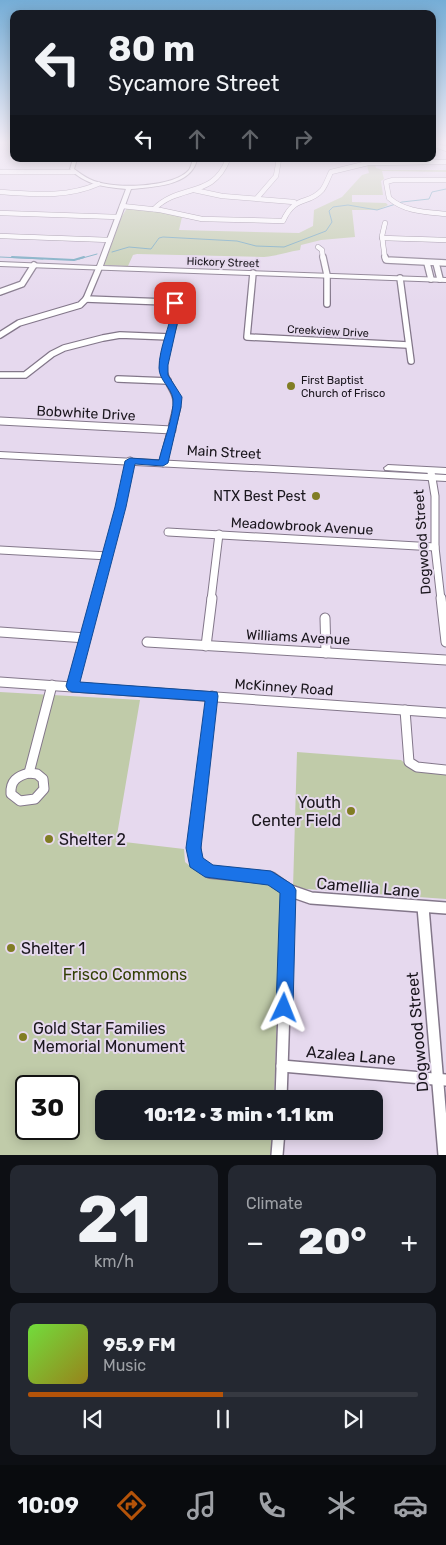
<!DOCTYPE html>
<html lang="en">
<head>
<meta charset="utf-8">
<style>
	body { margin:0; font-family:Rubik,sans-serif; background:#242831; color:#f1f3f6; height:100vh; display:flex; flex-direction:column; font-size:19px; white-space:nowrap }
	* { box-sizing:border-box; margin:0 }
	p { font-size:16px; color:#9ea1a6 }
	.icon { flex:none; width:28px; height:28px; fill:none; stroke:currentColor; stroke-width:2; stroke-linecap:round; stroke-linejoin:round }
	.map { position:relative; height:1155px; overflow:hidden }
	.details { display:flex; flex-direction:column; gap:10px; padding:10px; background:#0d0f14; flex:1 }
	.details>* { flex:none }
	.hud { position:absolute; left:10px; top:10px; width:426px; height:152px; border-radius:10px; box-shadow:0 2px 12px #0003; background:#171b24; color:#f1f3f6; overflow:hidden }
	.speed { position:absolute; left:15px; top:1075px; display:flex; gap:10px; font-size:25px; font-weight:700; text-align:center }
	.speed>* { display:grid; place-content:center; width:65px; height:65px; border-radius:50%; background:#171b24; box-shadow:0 2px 12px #0003; line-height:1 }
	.speed .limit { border:2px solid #111; border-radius:8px; background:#fff; color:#111 }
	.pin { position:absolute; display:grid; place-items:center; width:42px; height:42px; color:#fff; margin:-21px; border-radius:10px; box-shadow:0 2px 8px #0006 }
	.me { position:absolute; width:55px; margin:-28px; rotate:2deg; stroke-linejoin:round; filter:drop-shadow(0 0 4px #0008) }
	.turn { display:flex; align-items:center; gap:18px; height:105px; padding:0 15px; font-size:22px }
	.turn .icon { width:65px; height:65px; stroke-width:2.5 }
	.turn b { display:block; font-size:35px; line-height:42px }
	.lanes { display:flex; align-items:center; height:48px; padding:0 15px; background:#0003; justify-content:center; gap:25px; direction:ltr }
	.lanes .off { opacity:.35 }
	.big { font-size:38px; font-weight:800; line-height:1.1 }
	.details .tile { flex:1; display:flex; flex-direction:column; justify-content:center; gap:8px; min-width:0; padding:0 18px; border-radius:10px; background:#242831 }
	.details .dial { align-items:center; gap:0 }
	.dial b { font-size:65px; line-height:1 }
	.song { display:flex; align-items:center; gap:15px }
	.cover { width:60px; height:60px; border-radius:8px; background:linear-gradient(135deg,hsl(100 70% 55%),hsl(50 70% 35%)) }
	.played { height:5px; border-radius:2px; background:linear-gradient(90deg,#b45309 50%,#363941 50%) }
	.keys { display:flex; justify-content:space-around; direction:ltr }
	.heat { display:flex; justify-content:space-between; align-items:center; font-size:28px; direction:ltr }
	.details .tiles { flex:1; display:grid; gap:10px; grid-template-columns:1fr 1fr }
	.tile:last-child { grid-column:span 2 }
	.trip { position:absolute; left:95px; top:1090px; width:288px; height:50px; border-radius:10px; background:#171b24; box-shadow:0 2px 12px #0003; font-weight:800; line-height:50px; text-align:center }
	.tab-bar { display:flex; height:80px; justify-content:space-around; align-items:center; background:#090b0e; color:#9ea1a6 }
	.tab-bar .icon { width:35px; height:35px }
	.tab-bar .on { color:#b45309 }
	.tab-bar b { font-size:22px; color:#f1f3f6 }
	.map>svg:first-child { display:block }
	.green { fill:#c0cba9; fill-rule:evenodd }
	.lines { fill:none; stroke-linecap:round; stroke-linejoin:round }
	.stream-far1 { stroke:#69a2bb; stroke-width:1 }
	.stream { stroke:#69a2bb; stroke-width:2 }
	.minor-far4-casing { stroke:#83778a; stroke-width:5.5 }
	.minor-far3-casing { stroke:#83778a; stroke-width:8 }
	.minor-far2-casing { stroke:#83778a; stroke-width:9 }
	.minor-far1-casing { stroke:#83778a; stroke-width:11 }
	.minor-casing { stroke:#83778a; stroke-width:14 }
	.tertiary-casing { stroke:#83778a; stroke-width:2 }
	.secondary-casing { stroke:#83778a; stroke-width:2 }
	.minor-far4 { stroke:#fff; stroke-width:4.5 }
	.minor-far3 { stroke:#fff; stroke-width:5.5 }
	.minor-far2 { stroke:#fff; stroke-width:7 }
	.minor-far1 { stroke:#fff; stroke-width:9 }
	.minor { stroke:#fff; stroke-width:11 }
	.tertiary { fill:#fff; fill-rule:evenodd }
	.secondary { fill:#fff; fill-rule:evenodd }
	.route { fill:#1a73e8; stroke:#114b97 }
	.poi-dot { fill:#817d24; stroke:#e6d9ee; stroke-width:2 }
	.labels { text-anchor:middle; stroke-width:4; stroke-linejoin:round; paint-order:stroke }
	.far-street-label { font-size:11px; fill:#1a161d; stroke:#e6d9ee }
	.far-poi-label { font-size:11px; fill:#1a161d; stroke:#e6d9ee; text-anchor:start }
	.street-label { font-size:14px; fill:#1a161d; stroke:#e6d9ee }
	.poi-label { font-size:14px; fill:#1a161d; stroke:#e6d9ee; text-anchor:end }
	.near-poi-label { font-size:16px; fill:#1a161d; stroke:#e6d9ee; text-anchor:start }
	.near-street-label { font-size:16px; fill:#1a161d; stroke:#e6d9ee }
	.near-park-label { font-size:16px; fill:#334005; stroke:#e6d9ee }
</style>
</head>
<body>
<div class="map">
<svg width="446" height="1155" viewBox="0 0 446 1155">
	<rect width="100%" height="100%" fill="#e6d9ee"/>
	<g class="green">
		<path d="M375,164L376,168L383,170H446V172L382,171L384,179L381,181L383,195H352V202L386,203L388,205L378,210H352L355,237L321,240L301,245L300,250C287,252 277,256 264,257L137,254L133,255L128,266L104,265L121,218L127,208L158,210L182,217L179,230L299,233L313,226L314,210L342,197L362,175L369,173L367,165Z"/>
		<path d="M0,692L140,700L116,841L184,849L185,862L204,877L267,884L281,892L274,1099H104V1131H273V1155H0ZM26,1086H69V1129H26Z"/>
		<polygon points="297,752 401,760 416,772 446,774 446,899 293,888"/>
	</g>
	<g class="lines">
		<g class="stream-far1">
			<polyline points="112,252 129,247 151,249 159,238 163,237 237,241 256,246 284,247 326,231 332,222 329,211 333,207 348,205 377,210 402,202 429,199 432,192 446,189"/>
			<polyline points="0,257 43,259"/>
			<polyline points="79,259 97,254"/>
		</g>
		<polyline class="stream" points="12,257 74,260 84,257"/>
		<defs>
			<g id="minor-far4">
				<polyline points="432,144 446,149"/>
				<polyline points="0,172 74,172"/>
				<path d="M446,180H393L386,182L389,198C405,212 426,212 446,214"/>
				<polyline points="194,190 222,196 294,202"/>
				<path d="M0,192C34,194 66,198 98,184"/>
				<polyline points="257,198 276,176 279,159"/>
				<path d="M122,206L160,210L202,219L283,221C295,194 308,206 322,190C326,185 328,178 331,172L368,163L446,162"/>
				<path d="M154,209C180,183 213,199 228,159"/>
				<polyline points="0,213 118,217"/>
				<polyline points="385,223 382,236 385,259"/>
				<polyline points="0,236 110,240"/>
				<polyline points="382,238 446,240"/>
				<polyline points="318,247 322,250 323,259"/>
			</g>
			<g id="minor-far3">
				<polyline points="323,257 327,275 327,304"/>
				<polyline points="385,257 386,260 446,263"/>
				<polyline points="427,263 431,279"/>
				<polyline points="436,263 440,279"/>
				<polyline points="253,273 247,337 408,345"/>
				<polyline points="400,278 411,361"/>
				<polyline points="0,292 22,284 34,265"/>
				<path d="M86,299L166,302L177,305C177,326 164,344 163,365C162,380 178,389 177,408"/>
				<polyline points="0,335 19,323 80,305 86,299 99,268"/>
				<polyline points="0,375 25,375 52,354 64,348 103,338 120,335 170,337"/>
				<polyline points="118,379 168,381"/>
			</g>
			<g id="minor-far2">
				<polyline points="0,421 172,430"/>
				<polyline points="163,463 177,407"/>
				<polyline points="431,472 435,496 435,547 441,600"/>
				<polyline points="168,532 435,547"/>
				<polyline points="0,550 108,556"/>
				<polyline points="95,600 124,493 130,461"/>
				<polyline points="211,600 219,534"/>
			</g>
			<g id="minor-far1">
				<polyline points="441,598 446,642"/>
				<polyline points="325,618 326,653"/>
				<polyline points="0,632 86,638"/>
				<polyline points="147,642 446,660"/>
				<polyline points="206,646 212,598"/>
				<polyline points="0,682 446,713"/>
				<polyline points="72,687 96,598"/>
				<polyline points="405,710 409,762 417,767 446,770"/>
				<path d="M29,773L37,774L43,779L44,789L35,799L20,801L11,794C10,781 17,776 29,773Z"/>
				<polyline points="29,773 52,685"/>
				<polyline points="194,844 212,696"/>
			</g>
			<g id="minor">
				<polyline points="194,843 196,862 210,872 271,878 288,890 281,1099"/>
				<polyline points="288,890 311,898 446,908"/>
				<polyline points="423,907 444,1155"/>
				<polyline points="282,1066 446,1080"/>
				<polyline points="277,1155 279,1131"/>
			</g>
			<path id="tertiary" d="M73,159H77L74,169C81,174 86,178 94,181C115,189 173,188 189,170C191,167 192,162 193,159H197C192,186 153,187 131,189L103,266L446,278V282L0,266V262L97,266L126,189C105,187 85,185 70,169Z"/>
			<g id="secondary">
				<polygon points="0,452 446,475 446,481 0,458"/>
				<polygon points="388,465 446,468 446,474 385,470 384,468"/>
			</g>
		</defs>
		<use href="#minor-far4" class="minor-far4-casing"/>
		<use href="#minor-far3" class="minor-far3-casing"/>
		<use href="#minor-far2" class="minor-far2-casing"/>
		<use href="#minor-far1" class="minor-far1-casing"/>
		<use href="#minor" class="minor-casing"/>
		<use href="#tertiary" class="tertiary-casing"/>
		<use href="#secondary" class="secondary-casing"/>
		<use href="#minor-far4" class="minor-far4"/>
		<use href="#minor-far3" class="minor-far3"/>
		<use href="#minor-far2" class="minor-far2"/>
		<use href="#minor-far1" class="minor-far1"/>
		<use href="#minor" class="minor"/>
		<use href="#tertiary" class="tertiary"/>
		<use href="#secondary" class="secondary"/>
	</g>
	<linearGradient id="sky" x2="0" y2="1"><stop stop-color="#75add6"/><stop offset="0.47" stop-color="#f4eef7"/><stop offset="1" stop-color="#f4eef7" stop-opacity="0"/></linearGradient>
	<rect width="446" height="303" fill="url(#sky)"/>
	<path class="route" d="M175,301L181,307L168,365V375L182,397L181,407L168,463L163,466L135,464L126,507L80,682L217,692L218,696L201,848L203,858L213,865L271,871L293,885L296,890L293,1008L290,1014L284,1017L278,1014L276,1008L280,893L268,885L205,877L190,867L186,848L205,701L72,692L68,690L66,686L115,507L125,461L130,458L159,460C163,443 174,416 173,399C171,387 159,380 159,368C159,348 170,326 173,307L171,303Z"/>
	<g class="poi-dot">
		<circle cx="291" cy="386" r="5"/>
		<circle cx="316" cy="496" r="5"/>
		<circle cx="351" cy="811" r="5"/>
		<circle cx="49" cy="839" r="5"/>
		<circle cx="11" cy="948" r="5"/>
		<circle cx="23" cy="1037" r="5"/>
	</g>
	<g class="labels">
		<g class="far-street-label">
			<text transform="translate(223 262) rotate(2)" y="4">Hickory Street</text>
			<text transform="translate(328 331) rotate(3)" y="4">Creekview Drive</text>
		</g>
		<g class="far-poi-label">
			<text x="301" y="384">First Baptist<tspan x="301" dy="13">Church of Frisco</tspan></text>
		</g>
		<g class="street-label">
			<text transform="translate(86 413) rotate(3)" y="5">Bobwhite Drive</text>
			<text transform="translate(224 452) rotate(3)" y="5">Main Street</text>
			<text transform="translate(302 526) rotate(3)" y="5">Meadowbrook Avenue</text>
			<text transform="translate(422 542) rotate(-94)" y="5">Dogwood Street</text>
			<text transform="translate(298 637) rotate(3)" y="5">Williams Avenue</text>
			<text transform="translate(284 687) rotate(4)" y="5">McKinney Road</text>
		</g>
		<g class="poi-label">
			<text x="306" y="501">NTX Best Pest</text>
		</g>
		<g class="near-poi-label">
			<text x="341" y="808" text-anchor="end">Youth<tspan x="341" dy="18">Center Field</tspan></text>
			<text x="59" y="845">Shelter 2</text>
			<text x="21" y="954">Shelter 1</text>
			<text x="33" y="1034">Gold Star Families<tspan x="33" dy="18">Memorial Monument</tspan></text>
		</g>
		<g class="near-street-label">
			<text transform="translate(368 887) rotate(5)" y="6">Camellia Lane</text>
			<text transform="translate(417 1032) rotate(-95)" y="6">Dogwood Street</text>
			<text transform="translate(351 1055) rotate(5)" y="6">Azalea Lane</text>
		</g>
		<g class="near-park-label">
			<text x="125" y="980">Frisco Commons</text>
		</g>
	</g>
</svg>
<div class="speed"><div class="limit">30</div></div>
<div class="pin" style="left:175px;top:303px;background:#d93025"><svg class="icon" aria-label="arrive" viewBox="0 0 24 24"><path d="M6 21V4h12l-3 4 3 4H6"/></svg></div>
<svg class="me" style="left:284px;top:1008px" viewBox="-20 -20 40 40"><path d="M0-17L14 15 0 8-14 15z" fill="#1a73e8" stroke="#fff" stroke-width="4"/></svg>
<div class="trip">10:12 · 3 min · 1.1 km</div>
<div class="hud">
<div class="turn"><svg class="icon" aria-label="left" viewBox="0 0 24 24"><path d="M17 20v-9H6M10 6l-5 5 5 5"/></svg><div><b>80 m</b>Sycamore Street</div></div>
<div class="lanes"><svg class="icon" aria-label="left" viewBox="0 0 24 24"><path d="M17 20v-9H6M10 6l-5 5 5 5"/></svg><svg class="icon off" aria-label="ahead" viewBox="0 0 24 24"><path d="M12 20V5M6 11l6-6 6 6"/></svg><svg class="icon off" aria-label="ahead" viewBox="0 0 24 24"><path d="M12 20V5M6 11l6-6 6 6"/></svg><svg class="icon off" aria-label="right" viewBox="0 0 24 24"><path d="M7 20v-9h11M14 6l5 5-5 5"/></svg></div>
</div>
</div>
<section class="details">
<div class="tiles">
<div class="tile dial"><b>21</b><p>km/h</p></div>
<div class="tile"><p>Climate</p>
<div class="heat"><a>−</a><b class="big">20°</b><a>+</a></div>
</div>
<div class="tile">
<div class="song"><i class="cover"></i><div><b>95.9 FM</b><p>Music</p></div></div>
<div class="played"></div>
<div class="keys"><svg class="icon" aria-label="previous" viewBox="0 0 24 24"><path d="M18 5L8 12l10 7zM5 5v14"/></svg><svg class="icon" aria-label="pause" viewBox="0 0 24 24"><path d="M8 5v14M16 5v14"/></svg><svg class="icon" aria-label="next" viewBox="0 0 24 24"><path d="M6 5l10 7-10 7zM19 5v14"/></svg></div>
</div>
</div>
</section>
<nav class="tab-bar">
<b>10:09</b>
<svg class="icon on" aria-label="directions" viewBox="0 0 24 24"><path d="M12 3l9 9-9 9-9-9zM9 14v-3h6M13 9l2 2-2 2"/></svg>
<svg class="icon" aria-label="music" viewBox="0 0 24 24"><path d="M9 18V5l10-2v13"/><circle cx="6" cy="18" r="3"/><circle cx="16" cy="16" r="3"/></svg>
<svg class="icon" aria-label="phone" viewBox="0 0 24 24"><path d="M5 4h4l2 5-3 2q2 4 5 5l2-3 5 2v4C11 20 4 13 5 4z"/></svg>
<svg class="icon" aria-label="climate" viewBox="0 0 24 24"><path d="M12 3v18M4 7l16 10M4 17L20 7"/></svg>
<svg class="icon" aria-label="car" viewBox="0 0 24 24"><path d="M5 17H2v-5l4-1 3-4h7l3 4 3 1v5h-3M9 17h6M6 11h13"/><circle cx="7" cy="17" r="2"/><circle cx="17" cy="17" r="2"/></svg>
</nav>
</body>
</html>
